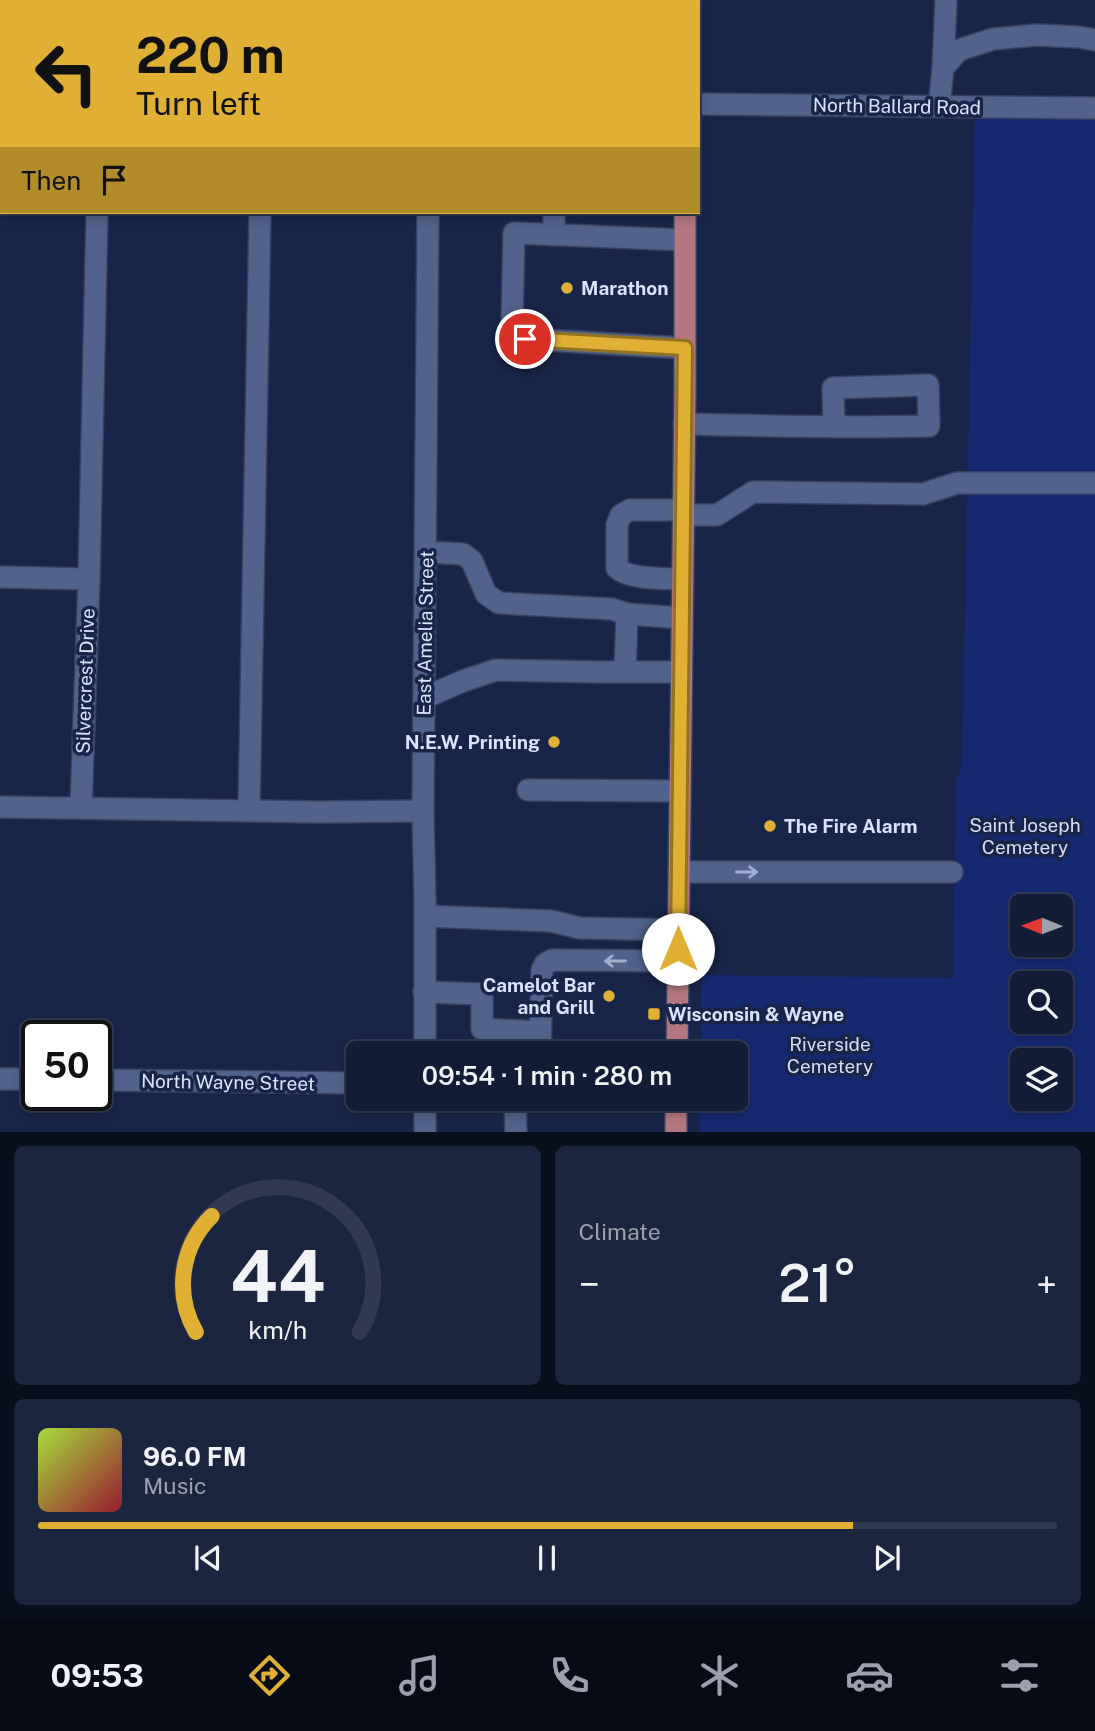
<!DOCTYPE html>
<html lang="en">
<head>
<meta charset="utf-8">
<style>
	body { margin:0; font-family:"Public Sans",sans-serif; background:#1b253f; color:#f1f3f6; height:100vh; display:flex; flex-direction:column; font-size:26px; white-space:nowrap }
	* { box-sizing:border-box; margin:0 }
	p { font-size:23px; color:#9ca1ad }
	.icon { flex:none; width:38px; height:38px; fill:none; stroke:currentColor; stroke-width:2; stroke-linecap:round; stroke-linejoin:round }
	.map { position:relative; height:1132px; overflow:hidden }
	.panel { display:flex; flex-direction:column; gap:14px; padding:14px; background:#0a0f1e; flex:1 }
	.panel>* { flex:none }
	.hud { position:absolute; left:0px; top:0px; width:700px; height:214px; box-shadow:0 4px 10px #0003,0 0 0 2px #313a52; background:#dfb034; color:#111; overflow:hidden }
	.needle { width:46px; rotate:271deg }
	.tools { position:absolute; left:1010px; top:894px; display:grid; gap:14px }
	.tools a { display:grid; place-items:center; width:63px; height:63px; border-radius:10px; background:#121c37; box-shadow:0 4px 10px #0003,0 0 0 2px #313a52; font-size:35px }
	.speed { position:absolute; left:21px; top:1020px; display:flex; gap:14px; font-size:35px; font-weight:700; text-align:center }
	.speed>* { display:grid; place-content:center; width:91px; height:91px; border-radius:50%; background:#121c37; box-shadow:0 4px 10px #0003,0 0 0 2px #313a52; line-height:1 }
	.speed .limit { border:4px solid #111; border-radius:10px; background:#fff; color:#111 }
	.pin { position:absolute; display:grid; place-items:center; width:60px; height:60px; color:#fff; margin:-30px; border:4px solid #fff; border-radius:50%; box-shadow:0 2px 7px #0007 }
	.me { position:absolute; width:77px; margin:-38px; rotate:0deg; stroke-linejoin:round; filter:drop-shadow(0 0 5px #0008) }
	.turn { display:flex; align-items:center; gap:24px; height:147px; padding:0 21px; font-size:32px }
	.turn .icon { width:91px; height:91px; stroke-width:2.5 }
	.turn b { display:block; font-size:49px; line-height:60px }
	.then { display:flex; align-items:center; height:66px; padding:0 21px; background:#0003; gap:14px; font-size:26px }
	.big { font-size:52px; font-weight:600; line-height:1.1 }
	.panel .widget { flex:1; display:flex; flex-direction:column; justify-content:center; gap:10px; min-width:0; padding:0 24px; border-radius:10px; background:#1b253f }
	.panel .dial { align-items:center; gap:0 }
	.dial svg { height:182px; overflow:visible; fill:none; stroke:#313a52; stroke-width:7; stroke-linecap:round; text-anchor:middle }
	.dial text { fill:#f1f3f6; stroke:none }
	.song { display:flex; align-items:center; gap:21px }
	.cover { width:84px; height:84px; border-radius:10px; background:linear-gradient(135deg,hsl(80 70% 55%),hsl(350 70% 35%)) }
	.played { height:7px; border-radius:4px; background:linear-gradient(90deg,#dfb034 80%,#313a52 80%) }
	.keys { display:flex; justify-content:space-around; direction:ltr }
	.heat { display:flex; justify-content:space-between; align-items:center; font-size:38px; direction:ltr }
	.panel .tiles { flex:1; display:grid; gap:14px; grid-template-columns:1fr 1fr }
	.widget:last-child { grid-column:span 2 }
	.trip { position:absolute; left:346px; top:1041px; width:402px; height:70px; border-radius:10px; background:#121c37; box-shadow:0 4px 10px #0003,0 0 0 2px #313a52; font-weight:600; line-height:70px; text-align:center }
	.tabs { display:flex; height:112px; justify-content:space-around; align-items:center; background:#070b16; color:#9ca1ad }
	.tabs .icon { width:49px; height:49px }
	.tabs .selected { color:#dfb034 }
	.tabs b { font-size:32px; color:#f1f3f6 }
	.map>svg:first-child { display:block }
	.green { fill:#152970; fill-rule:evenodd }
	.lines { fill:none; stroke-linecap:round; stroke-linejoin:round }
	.minor-casing { stroke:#37405f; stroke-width:24 }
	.major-casing { stroke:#37405f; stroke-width:24 }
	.minor { stroke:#51628b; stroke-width:21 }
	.major { stroke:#b47781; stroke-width:21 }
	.oneway { stroke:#a3afce }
	.route-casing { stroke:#917222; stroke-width:18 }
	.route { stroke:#dfb034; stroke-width:12 }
	.poi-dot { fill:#dfb034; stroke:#182549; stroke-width:2.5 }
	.labels { text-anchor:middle; stroke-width:7; stroke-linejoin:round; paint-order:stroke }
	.street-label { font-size:19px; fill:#d9e3fb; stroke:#182549 }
	.poi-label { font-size:19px; font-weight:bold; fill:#d9e3fb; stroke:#182549; text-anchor:start }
	.park-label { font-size:19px; fill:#d5dff4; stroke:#182549 }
</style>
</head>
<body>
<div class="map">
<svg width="1095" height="1133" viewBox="0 0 1095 1133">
	<rect width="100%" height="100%" fill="#182549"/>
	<path class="green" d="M975,107L1095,108V1132L700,1133V1099H737V1054L701,1053V975L953,978L956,781L962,767ZM1022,906H1060V945H1022ZM1022,984H1060V1022H1022ZM1022,1060H1060V1099H1022Z"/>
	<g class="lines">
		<defs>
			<g id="minor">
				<polyline points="943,68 946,0"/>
				<polyline points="698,104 1095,108"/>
				<polyline points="939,107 943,68 959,50 993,39 1037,35 1079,37 1095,40"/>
				<polyline points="554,235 554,212"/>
				<polyline points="685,348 525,339 512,322 514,233 685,240"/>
				<path d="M684,424C766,426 847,428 929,426L928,385L833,388L834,427"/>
				<polyline points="683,515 717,515 753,492 923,494 957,483 1095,483"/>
				<polyline points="426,552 463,554 472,561 486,594 499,603 612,609 627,614 625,672"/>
				<polyline points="0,577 89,579"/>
				<path d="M683,579C664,578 630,580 617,568V525L621,515L630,510H684"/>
				<polyline points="627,614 682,618"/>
				<polyline points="424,698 463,681 496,670 601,672 681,672"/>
				<polyline points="528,790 680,791"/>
				<polyline points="0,807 319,812 423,811"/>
				<polyline points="81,808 89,579 97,212"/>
				<polyline points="249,811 260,212"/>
				<polyline points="679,872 952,872"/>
				<polyline points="425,916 551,921 580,928 678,930"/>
				<polyline points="424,992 482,994 482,1029 540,1032"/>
				<polyline points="425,1054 425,903 423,811 428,212"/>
				<polyline points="540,1054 542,970 545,964 552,960 678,961"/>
				<polyline points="0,1079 37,1079"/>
				<polyline points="96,1080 359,1083"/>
				<polyline points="515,1099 516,1133"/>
				<polyline points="425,1133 425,1099"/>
			</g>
			<g id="major">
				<polyline points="658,0 658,2"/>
				<polyline points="0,87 2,87"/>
				<polyline points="677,1054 685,390 685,212"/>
				<polyline points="676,1133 676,1099"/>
			</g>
		</defs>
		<use href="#minor" class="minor-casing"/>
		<use href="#major" class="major-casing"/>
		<use href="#minor" class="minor"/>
		<use href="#major" class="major"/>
	</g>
	<defs><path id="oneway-shaft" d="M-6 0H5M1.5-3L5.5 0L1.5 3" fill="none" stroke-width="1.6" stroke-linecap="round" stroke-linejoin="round" transform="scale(1.75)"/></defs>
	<g class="oneway">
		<use href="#oneway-shaft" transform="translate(747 872)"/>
		<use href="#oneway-shaft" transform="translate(615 961) rotate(-180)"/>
	</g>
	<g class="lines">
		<defs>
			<polyline id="route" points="525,339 685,348 678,949"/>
		</defs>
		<use href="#route" class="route-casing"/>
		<use href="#route" class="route"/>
	</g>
	<g class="poi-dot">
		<circle cx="567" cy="288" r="7"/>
		<circle cx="554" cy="742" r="7"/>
		<circle cx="770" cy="826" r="7"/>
		<circle cx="609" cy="996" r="7"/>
		<rect x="647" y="1007" width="14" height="14" rx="3.5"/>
	</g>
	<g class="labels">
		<g class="street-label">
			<text transform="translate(897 106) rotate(1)" y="7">North Ballard Road</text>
			<text transform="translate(425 633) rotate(-89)" y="7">East Amelia Street</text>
			<text transform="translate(85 681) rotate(-88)" y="7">Silvercrest Drive</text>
			<text transform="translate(228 1082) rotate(1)" y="7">North Wayne Street</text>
		</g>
		<g class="poi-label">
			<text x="581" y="295">Marathon</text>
			<text x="540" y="749" text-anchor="end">N.E.W. Printing</text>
			<text x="784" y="833">The Fire Alarm</text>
			<text x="595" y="992" text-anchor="end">Camelot Bar<tspan x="595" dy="22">and Grill</tspan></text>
			<text x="668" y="1021">Wisconsin &amp; Wayne</text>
		</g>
		<g class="park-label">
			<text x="1025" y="832">Saint Joseph<tspan x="1025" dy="22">Cemetery</tspan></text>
			<text x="830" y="1051">Riverside<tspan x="830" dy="22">Cemetery</tspan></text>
		</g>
	</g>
</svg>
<div class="tools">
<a><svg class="needle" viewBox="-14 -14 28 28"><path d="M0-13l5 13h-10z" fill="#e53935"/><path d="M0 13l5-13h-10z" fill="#9ca1ad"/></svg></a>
<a><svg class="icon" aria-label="search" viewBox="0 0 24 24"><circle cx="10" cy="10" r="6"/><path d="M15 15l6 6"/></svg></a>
<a><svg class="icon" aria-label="layers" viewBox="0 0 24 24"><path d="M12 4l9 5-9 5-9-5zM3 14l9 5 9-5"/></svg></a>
</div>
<div class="speed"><div class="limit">50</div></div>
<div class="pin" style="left:525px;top:339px;background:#d93025"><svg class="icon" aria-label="arrive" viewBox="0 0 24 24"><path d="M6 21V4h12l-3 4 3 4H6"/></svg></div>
<svg class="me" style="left:678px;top:949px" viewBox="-20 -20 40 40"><circle r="19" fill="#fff"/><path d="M0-13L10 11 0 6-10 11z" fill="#dfb034"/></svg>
<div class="trip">09:54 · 1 min · 280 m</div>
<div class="hud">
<div class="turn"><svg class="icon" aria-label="left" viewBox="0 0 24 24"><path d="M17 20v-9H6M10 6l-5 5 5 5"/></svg><div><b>220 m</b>Turn left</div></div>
<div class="then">Then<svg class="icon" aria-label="arrive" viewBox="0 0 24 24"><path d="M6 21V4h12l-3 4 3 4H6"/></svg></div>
</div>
</div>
<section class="panel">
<div class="tiles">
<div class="widget dial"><svg viewBox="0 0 100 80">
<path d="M14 69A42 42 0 1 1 86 69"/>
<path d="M14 69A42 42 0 0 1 21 18" stroke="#dfb034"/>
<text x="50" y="56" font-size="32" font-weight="700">44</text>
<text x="50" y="72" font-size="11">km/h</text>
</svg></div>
<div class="widget"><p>Climate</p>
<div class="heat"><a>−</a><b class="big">21°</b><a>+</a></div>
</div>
<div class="widget">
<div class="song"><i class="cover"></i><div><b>96.0 FM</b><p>Music</p></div></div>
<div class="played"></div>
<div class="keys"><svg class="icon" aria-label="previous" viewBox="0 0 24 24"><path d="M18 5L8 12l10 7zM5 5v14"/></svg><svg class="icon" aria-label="pause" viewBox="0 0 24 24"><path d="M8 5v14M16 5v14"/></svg><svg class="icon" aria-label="next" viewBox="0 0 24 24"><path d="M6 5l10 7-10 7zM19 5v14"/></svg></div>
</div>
</div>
</section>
<nav class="tabs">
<b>09:53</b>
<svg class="icon selected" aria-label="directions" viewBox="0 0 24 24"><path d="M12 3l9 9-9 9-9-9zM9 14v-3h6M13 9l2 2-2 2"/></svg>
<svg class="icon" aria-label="music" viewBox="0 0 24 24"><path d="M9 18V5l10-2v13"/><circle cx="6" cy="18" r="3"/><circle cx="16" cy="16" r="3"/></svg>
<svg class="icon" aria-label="phone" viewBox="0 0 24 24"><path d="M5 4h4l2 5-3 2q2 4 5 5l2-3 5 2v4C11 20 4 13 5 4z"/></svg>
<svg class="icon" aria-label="climate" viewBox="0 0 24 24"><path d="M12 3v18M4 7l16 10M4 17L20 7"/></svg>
<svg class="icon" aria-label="car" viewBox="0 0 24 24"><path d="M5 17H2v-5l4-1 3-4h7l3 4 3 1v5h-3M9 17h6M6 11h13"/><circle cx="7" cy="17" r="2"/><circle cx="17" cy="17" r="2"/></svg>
<svg class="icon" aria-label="filters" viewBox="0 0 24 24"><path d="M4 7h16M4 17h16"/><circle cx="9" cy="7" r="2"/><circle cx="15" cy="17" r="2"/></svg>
</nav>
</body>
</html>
